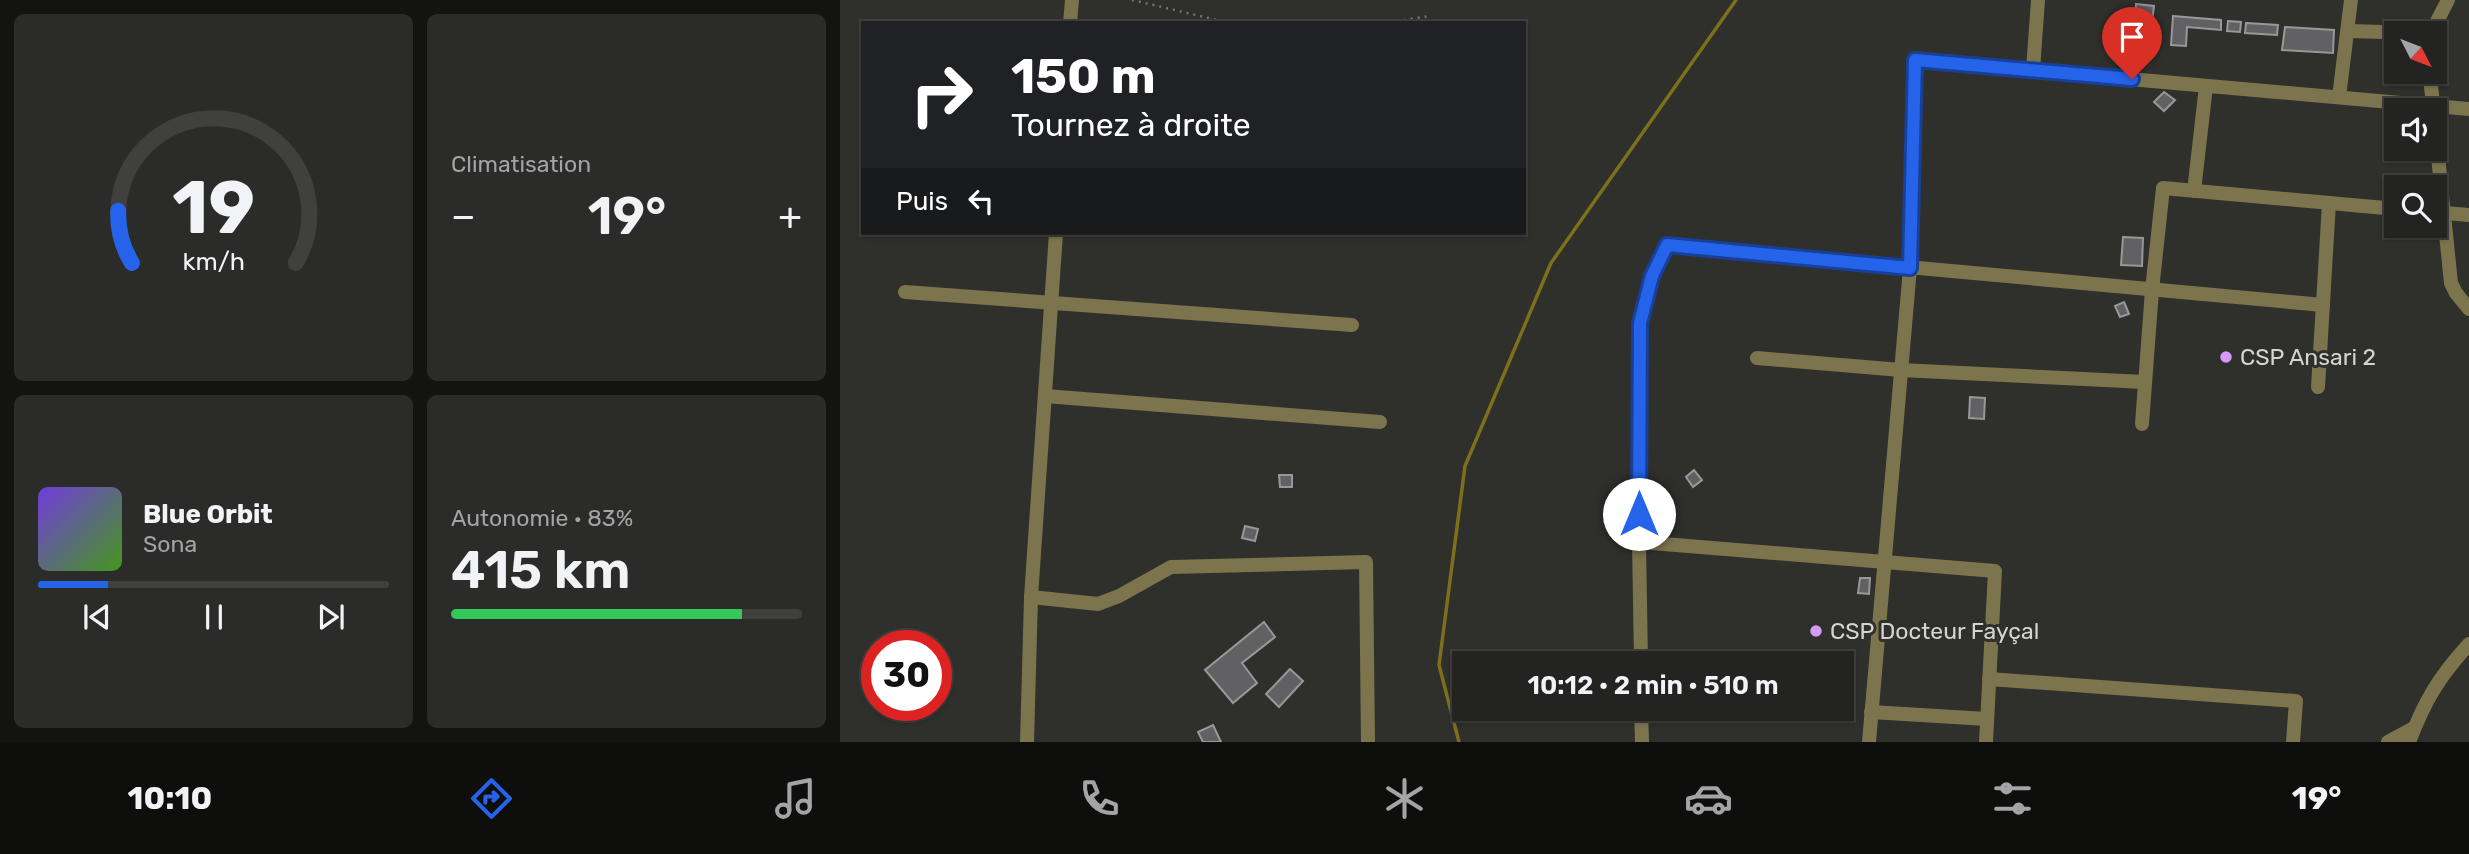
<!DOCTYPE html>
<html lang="fr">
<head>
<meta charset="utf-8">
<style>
	body { margin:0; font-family:Rubik,sans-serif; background:#2b2b2a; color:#f1f3f6; height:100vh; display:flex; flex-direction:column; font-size:26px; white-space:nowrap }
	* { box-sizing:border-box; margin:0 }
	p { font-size:23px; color:#a3a4a5 }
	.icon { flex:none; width:38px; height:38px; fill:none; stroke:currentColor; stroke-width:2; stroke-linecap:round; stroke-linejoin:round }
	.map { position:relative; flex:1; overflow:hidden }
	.sheet { display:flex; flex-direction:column; gap:14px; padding:14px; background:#131312; width:840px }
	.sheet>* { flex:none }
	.banner { position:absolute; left:21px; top:21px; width:665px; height:214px; border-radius:0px; box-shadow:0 2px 5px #0004,0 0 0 2px #40403f; background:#202124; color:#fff; overflow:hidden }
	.needle { width:46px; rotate:132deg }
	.fabs { position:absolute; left:1544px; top:21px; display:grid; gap:14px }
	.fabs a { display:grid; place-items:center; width:63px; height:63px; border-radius:0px; background:#232321; box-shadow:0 2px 5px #0004,0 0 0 2px #40403f; font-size:35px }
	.speed { position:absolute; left:21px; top:630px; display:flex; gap:14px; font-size:35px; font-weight:700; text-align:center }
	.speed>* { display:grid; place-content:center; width:91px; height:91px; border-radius:50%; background:#232321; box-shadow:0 2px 5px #0004,0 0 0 2px #40403f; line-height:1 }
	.speed .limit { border:10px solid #d22; background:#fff; color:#111 }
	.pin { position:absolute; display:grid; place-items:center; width:60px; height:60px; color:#fff; margin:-72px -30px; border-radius:50% 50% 50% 0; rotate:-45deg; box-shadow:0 0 7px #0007 }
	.pin .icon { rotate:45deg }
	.me { position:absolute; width:77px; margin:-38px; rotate:0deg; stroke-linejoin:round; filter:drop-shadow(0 0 5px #0008) }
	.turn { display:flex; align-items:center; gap:24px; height:147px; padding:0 35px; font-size:32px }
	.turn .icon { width:91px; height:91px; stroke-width:2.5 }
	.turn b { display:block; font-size:49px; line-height:60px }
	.then { display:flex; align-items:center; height:66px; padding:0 35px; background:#0003; gap:14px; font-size:26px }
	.big { font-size:52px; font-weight:600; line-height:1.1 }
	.sheet .card { flex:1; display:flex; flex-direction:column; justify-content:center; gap:10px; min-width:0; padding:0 24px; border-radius:10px; background:#2b2b2a }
	.sheet .dial { align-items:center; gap:0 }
	.dial svg { height:182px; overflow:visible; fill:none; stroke:#40403f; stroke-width:7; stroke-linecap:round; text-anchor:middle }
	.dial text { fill:#f1f3f6; stroke:none }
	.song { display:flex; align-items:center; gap:21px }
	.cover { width:84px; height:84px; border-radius:10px; background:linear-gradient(135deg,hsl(260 70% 55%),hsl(100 70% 35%)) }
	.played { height:7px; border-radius:4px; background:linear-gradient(90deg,#2563eb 20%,#40403f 20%) }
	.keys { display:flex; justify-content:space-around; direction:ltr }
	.heat { display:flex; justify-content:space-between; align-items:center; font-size:38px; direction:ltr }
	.charge { height:10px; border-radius:5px; background:linear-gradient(90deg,#34c759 83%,#40403f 0) }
	.sheet .tiles { flex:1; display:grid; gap:14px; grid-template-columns:repeat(2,1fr) }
	.trip { position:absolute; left:612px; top:651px; width:402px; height:70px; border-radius:0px; background:#232321; box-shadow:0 2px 5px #0004,0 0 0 2px #40403f; font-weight:600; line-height:70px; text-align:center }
	.tab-bar { display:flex; height:112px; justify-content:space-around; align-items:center; background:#0e0e0d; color:#a3a4a5 }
	.tab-bar .icon { width:49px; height:49px }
	.tab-bar .current { color:#2563eb }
	.tab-bar b { font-size:32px; color:#f1f3f6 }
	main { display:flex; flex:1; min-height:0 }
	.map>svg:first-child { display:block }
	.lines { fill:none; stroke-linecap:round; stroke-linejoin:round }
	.stream { stroke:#7d6f1b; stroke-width:3.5 }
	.building { fill:#616063; stroke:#99979a; stroke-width:2 }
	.path { stroke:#757572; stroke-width:2.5; stroke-dasharray:2 5; stroke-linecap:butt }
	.street { stroke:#7c744d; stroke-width:14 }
	.route-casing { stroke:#184099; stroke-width:18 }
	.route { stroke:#2563eb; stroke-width:12 }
	.poi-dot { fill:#d69bfa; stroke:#2f2f2c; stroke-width:2.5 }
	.labels { text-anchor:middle; stroke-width:6; stroke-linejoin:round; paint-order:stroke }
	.poi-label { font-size:23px; fill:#d5d4d3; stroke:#2f2f2c; text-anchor:start }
</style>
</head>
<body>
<main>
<section class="sheet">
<div class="tiles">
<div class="card dial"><svg viewBox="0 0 100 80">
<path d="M14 69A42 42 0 1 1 86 69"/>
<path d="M14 69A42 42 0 0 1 8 46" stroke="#2563eb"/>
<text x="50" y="56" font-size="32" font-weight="700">19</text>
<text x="50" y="72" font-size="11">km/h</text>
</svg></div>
<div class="card"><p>Climatisation</p>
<div class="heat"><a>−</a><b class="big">19°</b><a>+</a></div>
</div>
<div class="card">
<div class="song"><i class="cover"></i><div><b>Blue Orbit</b><p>Sona</p></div></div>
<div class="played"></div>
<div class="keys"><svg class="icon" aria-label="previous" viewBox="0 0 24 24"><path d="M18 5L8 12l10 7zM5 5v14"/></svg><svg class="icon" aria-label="pause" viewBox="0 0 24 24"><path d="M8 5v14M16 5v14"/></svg><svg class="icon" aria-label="next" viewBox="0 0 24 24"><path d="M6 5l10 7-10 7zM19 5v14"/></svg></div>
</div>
<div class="card"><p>Autonomie · 83%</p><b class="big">415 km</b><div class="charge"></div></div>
</div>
</section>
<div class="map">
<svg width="1629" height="742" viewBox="0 0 1629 742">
	<rect width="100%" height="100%" fill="#2f2f2c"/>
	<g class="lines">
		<polyline class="stream" points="619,742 599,665 625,466 711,263 896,0"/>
	</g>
	<g class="building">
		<polygon points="1296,4 1314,6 1312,22 1295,21"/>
		<polygon points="1333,16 1381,20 1381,30 1347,27 1346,46 1331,45"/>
		<polygon points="1388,21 1401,22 1400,32 1387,31"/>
		<polygon points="1406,23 1438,25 1437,35 1405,33"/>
		<polygon points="1445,27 1494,30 1493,53 1442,50"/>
		<polygon points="1605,43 1607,59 1597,61 1595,45"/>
		<polygon points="1324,92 1335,100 1324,111 1314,102"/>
		<polygon points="1283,237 1303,238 1302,266 1281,265"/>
		<polygon points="1284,302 1289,314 1280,317 1275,306"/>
		<polygon points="1130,397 1145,398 1144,419 1129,418"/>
		<polygon points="854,470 862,480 853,487 846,477"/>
		<polygon points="439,475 452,475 452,487 440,487"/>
		<polygon points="405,526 418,529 415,541 402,538"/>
		<polygon points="1020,578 1030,578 1029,594 1018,593"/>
		<polygon points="424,622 435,637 402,663 417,683 393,703 365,670"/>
		<polygon points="450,669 463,681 439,707 426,694"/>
		<polygon points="373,725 381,742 363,742 358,732"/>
	</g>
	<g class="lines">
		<g class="path">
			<polyline points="292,0 390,23"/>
			<polyline points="543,23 590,16"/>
		</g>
		<g class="street">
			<polyline points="230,23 232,0"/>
			<polyline points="1508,31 1577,33"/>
			<polyline points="1591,33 1608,0"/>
			<polyline points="1193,70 1198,0"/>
			<polyline points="1589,72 1594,110"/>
			<polyline points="1499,97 1511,0"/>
			<polyline points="1594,117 1611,283 1616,293 1629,309"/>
			<polyline points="1354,191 1366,86"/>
			<polyline points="1594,212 1629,215"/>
			<polyline points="65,292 512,325"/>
			<polyline points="917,358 1061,370 1305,382"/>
			<polyline points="1478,387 1489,203"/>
			<polyline points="205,396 540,422"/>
			<polyline points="1302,424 1312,290 1323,188 1556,209"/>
			<polyline points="799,542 1155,571 1146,742"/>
			<polyline points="191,597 258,604 279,596 331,567 526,562 528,742"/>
			<polyline points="801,663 799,542 800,323 812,276 827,245 1483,305"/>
			<polyline points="1149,679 1456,701 1453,742"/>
			<polyline points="801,709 802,742"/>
			<polyline points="1031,712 1147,719"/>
			<polyline points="187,742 191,597 216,233"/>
			<polyline points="1029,742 1070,268 1075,60 1629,109"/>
			<polyline points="1548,742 1574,728"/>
			<path d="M1569,742C1585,700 1599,677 1629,644"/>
		</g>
	</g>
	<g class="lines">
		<defs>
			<polyline id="route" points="799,514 800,323 812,276 827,245 1070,268 1075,60 1292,79"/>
		</defs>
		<use href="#route" class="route-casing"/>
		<use href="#route" class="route"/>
	</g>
	<g class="poi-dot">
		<circle cx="1386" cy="357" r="7"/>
		<circle cx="976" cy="631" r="7"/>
	</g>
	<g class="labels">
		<g class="poi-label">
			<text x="1400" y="365">CSP Ansari 2</text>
			<text x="990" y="639">CSP Docteur Fayçal</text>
		</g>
	</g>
</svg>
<div class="fabs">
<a><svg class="needle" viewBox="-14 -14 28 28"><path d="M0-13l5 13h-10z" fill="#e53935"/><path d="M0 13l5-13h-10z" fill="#a3a4a5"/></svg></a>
<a><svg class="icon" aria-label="sound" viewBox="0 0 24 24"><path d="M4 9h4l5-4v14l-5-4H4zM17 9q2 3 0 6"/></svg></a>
<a><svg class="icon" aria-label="search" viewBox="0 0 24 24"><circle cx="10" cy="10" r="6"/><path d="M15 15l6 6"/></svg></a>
</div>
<div class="speed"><div class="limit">30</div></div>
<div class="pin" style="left:1292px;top:79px;background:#d93025"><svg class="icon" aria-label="arrive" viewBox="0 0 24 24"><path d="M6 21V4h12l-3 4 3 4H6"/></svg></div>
<svg class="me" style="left:799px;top:514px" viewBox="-20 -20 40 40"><circle r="19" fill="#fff"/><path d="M0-13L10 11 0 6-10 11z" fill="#2563eb"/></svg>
<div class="trip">10:12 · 2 min · 510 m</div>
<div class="banner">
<div class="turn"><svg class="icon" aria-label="right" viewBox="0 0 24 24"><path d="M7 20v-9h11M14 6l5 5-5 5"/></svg><div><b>150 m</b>Tournez à droite</div></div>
<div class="then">Puis<svg class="icon" aria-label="left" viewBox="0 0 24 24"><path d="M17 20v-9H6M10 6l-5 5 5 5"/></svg></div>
</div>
</div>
</main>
<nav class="tab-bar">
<b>10:10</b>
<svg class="icon current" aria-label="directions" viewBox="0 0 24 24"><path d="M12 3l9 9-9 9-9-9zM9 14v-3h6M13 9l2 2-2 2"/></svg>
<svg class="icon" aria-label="music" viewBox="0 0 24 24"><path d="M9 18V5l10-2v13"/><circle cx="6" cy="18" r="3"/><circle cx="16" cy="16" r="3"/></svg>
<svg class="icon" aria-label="phone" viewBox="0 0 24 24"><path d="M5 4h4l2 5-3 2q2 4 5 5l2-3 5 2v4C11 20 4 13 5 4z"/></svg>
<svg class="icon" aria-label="climate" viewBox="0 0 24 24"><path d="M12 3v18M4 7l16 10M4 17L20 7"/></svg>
<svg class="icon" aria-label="car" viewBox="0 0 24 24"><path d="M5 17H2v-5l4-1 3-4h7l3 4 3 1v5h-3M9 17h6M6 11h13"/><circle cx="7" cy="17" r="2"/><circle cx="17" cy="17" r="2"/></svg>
<svg class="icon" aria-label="filters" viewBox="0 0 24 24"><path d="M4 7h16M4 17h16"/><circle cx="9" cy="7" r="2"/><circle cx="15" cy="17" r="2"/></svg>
<b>19°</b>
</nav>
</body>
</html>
